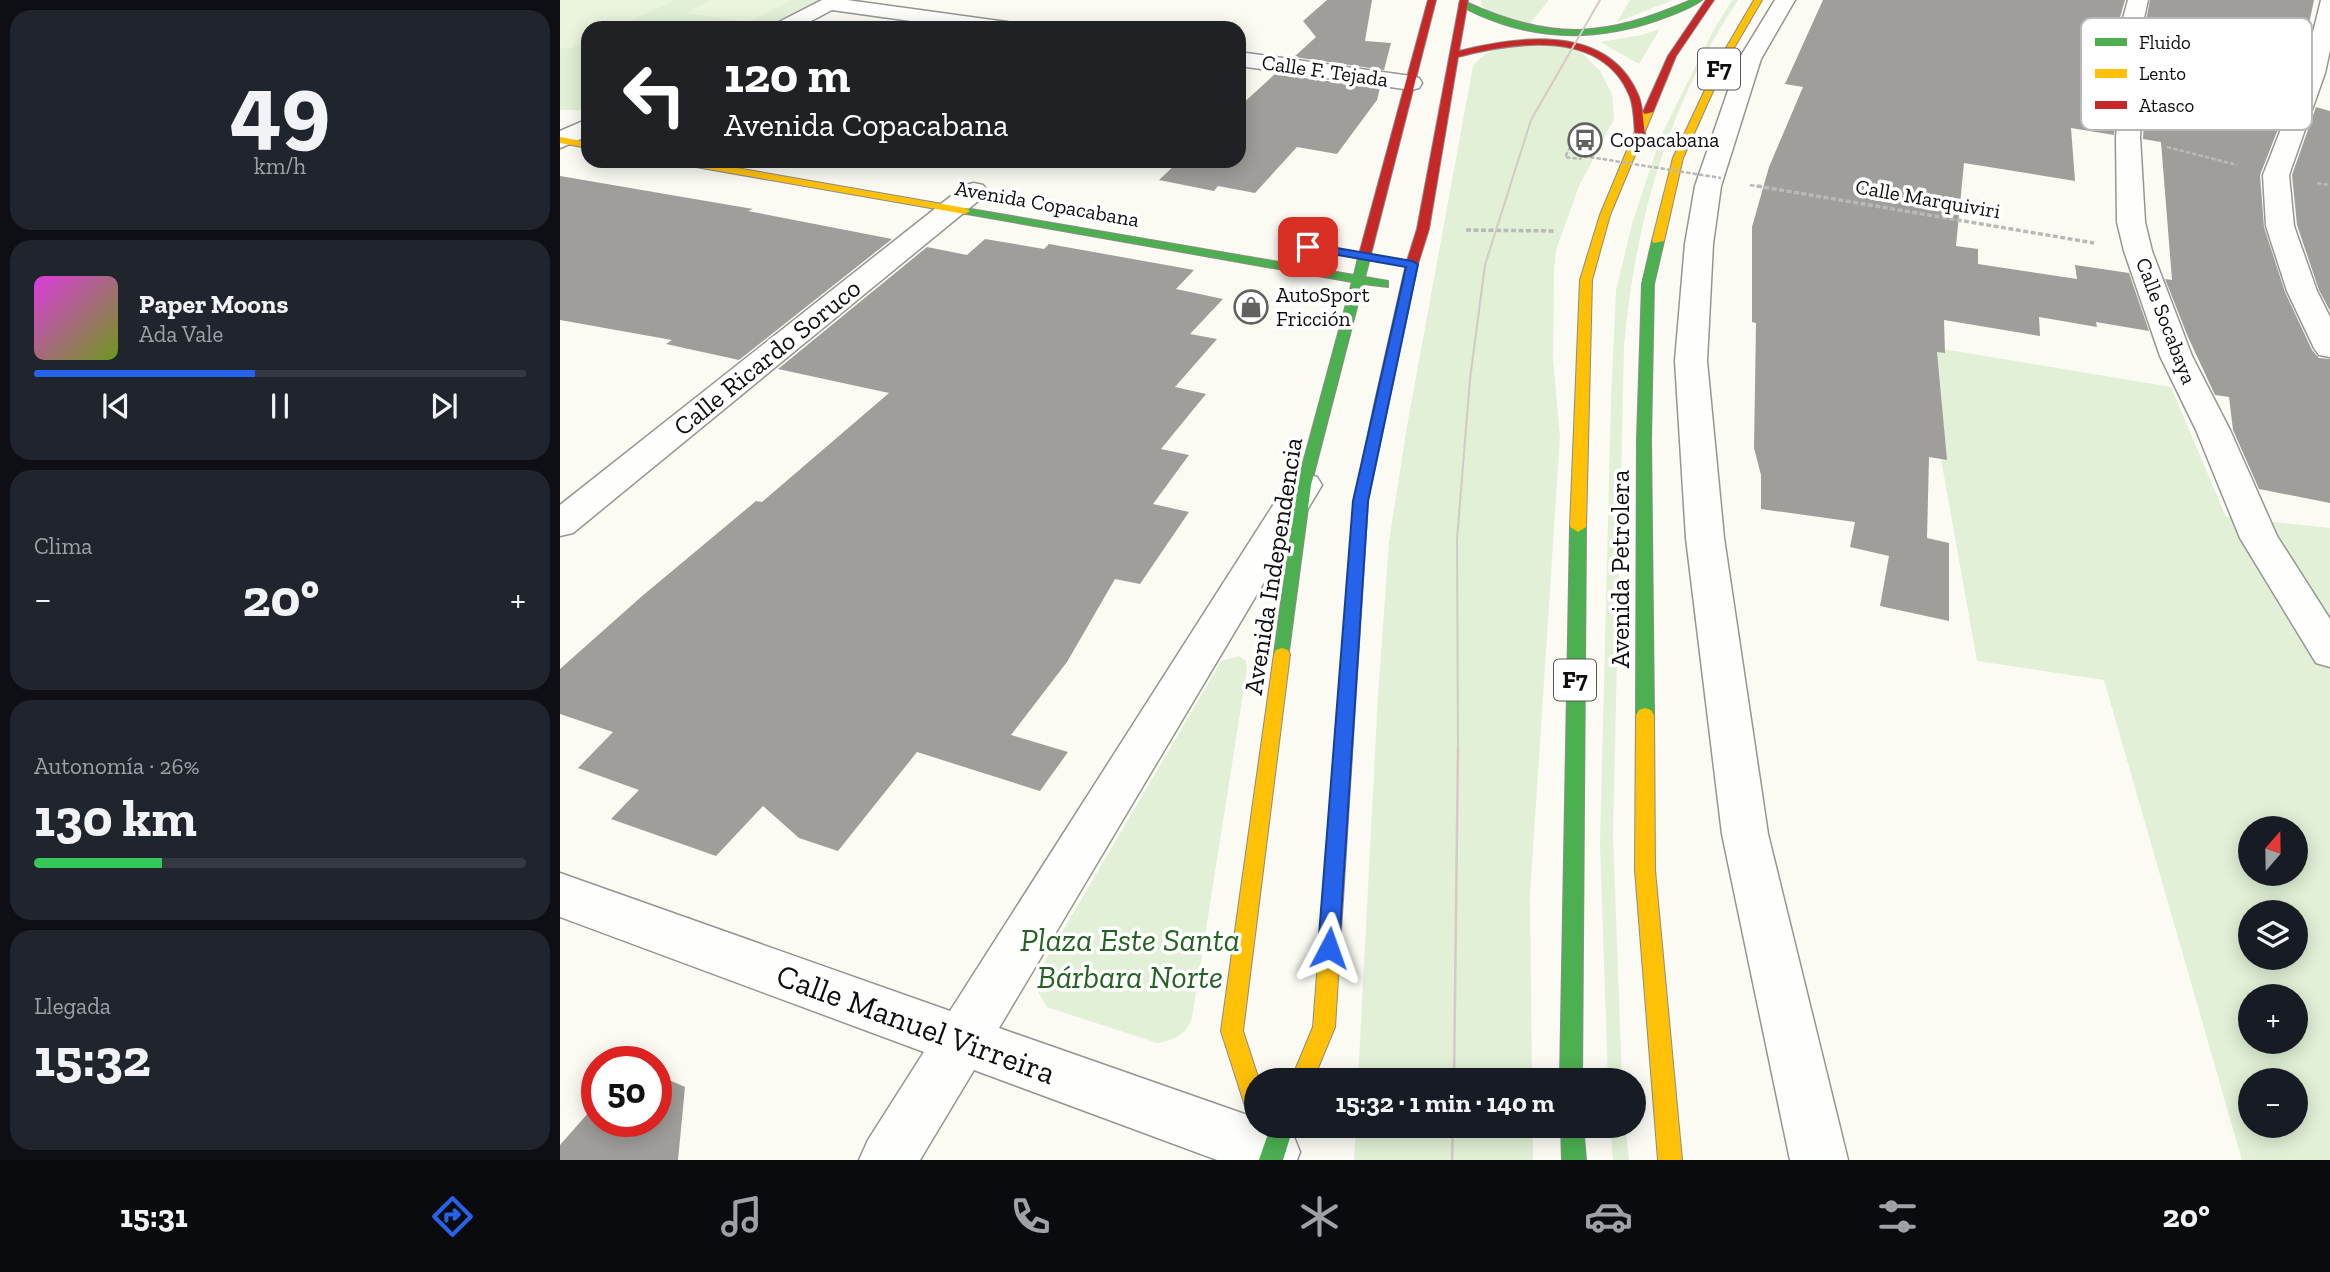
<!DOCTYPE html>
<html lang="es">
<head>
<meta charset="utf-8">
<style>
	body { margin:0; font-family:"Zilla Slab",serif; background:#20242c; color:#f1f3f6; height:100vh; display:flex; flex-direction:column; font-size:26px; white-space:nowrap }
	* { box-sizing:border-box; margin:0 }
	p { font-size:23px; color:#9ea1a6 }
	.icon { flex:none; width:38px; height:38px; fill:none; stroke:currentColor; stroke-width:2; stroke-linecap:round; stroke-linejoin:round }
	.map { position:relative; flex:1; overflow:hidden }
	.details { display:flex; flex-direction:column; gap:10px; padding:10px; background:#0d0f14; width:560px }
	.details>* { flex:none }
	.top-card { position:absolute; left:21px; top:21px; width:665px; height:147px; border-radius:21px; box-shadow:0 4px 18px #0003; background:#202124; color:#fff; overflow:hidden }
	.needle { width:46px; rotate:20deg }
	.buttons { position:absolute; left:1678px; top:816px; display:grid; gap:14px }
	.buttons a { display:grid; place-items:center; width:70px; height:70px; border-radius:50%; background:#171b24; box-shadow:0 4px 18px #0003; font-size:35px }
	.speed { position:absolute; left:21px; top:1046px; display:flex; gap:14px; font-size:35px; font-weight:700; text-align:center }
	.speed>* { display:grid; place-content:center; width:91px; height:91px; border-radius:50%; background:#171b24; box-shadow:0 4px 18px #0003; line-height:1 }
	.speed .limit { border:10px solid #d22; background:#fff; color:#111 }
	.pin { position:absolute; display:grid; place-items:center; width:60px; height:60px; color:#fff; margin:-30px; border-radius:14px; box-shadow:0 4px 10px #0006 }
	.me { position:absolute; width:77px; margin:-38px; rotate:4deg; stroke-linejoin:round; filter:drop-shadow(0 0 5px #0008) }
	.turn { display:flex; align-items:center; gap:24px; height:147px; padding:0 28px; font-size:32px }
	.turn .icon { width:91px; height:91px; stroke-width:2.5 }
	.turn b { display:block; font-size:49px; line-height:60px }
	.big { font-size:52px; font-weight:800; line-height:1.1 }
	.details .tile { flex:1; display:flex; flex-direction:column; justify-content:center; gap:10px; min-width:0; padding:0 24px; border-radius:21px; background:#20242c }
	.details .dial { align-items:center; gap:0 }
	.dial b { font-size:91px; line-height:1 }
	.song { display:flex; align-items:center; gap:21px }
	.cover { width:84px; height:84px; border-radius:10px; background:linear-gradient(135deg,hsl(300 70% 55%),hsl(80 70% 35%)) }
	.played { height:7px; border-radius:4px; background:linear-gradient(90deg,#2563eb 45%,#363941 45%) }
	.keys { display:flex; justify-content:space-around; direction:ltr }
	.heat { display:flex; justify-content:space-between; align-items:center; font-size:38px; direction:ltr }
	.charge { height:10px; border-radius:5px; background:linear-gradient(90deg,#34c759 26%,#363941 0) }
	.trip { position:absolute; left:684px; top:1068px; width:402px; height:70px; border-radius:35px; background:#171b24; box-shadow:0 4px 18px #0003; font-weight:800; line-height:70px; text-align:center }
	.menu { display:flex; height:112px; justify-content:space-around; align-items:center; background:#090b0e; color:#9ea1a6 }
	.menu .icon { width:49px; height:49px }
	.menu .active { color:#2563eb }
	.menu b { font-size:32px; color:#f1f3f6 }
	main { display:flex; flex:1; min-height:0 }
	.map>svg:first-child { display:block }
	.green { fill:#e1f0d6; fill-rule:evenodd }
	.pitch { fill:#ebf4df }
	.building { fill:#9f9e9a }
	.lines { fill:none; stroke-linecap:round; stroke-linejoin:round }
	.street-casing { stroke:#959592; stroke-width:3 }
	.fast-casing { stroke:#8c8c89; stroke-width:2 }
	.slow-casing { stroke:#8c8c89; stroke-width:2 }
	.jam-casing { stroke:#8c8c89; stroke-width:2 }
	.path-far1 { stroke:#b9b9b8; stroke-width:2.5; stroke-dasharray:4.5 2; stroke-linecap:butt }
	.path { stroke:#b9b9b8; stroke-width:3.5; stroke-dasharray:5 2.5; stroke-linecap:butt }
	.street { fill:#fefefd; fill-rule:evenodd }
	.fast { fill:#4caf50; fill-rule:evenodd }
	.slow { fill:#ffc107; fill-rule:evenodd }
	.jam { fill:#c62828; fill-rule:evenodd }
	.tram-far1 { stroke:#d6c9c6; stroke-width:2 }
	.tram { stroke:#d6c9c6; stroke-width:2.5 }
	.path-bridge { stroke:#b9b9b8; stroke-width:2.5; stroke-dasharray:4.5 2; stroke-linecap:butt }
	.route { fill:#2563eb; stroke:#184099; stroke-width:2 }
	.labels { text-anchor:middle; stroke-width:7; stroke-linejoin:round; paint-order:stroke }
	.far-street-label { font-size:21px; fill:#0f0f0f; stroke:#fff }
	.far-poi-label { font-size:21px; fill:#0f0f0f; stroke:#fff; text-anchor:start }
	.shield { fill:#fff; stroke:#575757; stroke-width:2 }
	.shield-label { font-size:24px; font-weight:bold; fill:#0f0f0f }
	.street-label { font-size:26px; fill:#0f0f0f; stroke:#fff }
	.near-park-label { font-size:32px; font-style:italic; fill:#256323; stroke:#fff }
	.near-street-label { font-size:32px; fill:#0f0f0f; stroke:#fff }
	.key { fill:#fff; stroke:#b7b7b7; stroke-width:2 }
	.key-label { font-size:19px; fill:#0f0f0f }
</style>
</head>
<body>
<main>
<section class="details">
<div class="tile dial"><b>49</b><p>km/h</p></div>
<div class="tile">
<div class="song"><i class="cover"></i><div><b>Paper Moons</b><p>Ada Vale</p></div></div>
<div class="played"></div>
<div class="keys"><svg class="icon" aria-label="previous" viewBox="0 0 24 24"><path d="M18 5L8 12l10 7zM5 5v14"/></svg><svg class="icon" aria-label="pause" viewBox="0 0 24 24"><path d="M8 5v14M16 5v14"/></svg><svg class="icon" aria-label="next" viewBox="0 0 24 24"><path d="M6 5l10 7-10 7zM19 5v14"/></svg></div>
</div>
<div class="tile"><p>Clima</p>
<div class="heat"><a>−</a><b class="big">20°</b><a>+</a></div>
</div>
<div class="tile"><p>Autonomía · 26%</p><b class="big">130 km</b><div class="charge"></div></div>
<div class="tile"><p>Llegada</p><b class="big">15:32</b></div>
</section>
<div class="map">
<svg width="1770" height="1160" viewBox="0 0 1770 1160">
	<rect width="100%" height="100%" fill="#fbfbf4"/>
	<g class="green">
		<polygon points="0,0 260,0 204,28 28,28 28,110 0,110"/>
		<polygon points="921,0 989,0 967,27 933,16 921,5"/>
		<polygon points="1070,0 1113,0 1057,22"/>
		<path d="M1172,0H1178C1108,105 1075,222 1064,346L1053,835L1062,1080H1048L1040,845L1051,400L1056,291L1072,224L1101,136L1153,31Z"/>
		<polygon points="1100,29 1079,64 1040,42 1082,35"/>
		<path d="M952,45L1002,46L1022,53L1040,71L1052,94L1054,119L1019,186L996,250L994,273L993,358L1000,437L970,895L972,1080H798L818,695L829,542L847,426L913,66C924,52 935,49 952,45Z"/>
		<path d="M1353,344L1611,387L1666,517L1770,528V1160H1682L1544,680L1417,661L1381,459ZM1690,828H1736V873H1690ZM1690,912H1736V957H1690ZM1690,996H1736V1041H1690ZM1690,1080H1736V1125H1690Z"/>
		<path d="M679,656L686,661L687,669L632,1018C625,1035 615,1040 597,1043L487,1007L476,988L477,975L656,670L661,661Z"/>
		<polygon points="796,1125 973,1125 973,1160 794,1160"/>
		<polygon points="1050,1125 1065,1125 1069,1160 1053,1160"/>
	</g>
	<g class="pitch">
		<polygon points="0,0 115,0 55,28 28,28 28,41 10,49 0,48"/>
		<polygon points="152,0 231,0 189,22 126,13"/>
	</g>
	<g class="building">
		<polygon points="767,0 812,0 805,41 831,43 824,70 734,57 756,37 743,21"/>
		<polygon points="1263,0 1565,0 1555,35 1561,57 1554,135 1511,128 1515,181 1404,163 1396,246 1418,249 1418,264 1517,279 1515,265 1569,273 1589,331 1536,322 1537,327 1479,317 1480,336 1384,320 1385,353 1377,352 1387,460 1369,457 1367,538 1389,543 1389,621 1320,606 1329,556 1290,547 1295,522 1201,509 1201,475 1194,448 1196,323 1192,322 1192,227 1209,167 1243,87 1225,84"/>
		<polygon points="1590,0 1754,0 1737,81 1700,175 1704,227 1725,292 1752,350 1759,358 1770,359 1770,503 1699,489 1673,430 1669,397 1655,395 1628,337 1605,279 1612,280 1601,142 1583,139 1583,137 1589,57 1583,36"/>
		<polygon points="715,74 820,88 817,100 777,154 737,147 695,193 658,186 654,191 599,180 619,161 679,161 679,107"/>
		<polygon points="1756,107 1770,111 1770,311 1759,290 1737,225 1732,175"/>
		<polygon points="0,176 193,209 188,211 332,239 179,360 106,344 112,340 0,320"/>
		<polygon points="425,239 484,249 489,244 634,270 616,289 663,299 630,334 657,339 615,387 646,394 601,449 629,455 593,504 629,512 580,584 555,579 507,662 451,735 508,752 480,791 357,752 278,851 239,838 203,806 156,856 51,819 79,790 18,768 53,732 0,714 0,669 81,597 196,501 202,502 329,393 218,369 367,247 407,255"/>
		<polygon points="96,1074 125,1087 118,1160 0,1160 0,1145 37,1103 37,1122 96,1122"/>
	</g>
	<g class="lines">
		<defs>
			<g id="street">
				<polygon points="262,0 287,0 447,22 454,24 457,28 401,28 272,10 238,28 212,28 215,24"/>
				<polygon points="1215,0 1235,0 1201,59 1161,186 1153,244 1147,361 1164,538 1208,834 1288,1160 1230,1160 1162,834 1126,538 1115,361 1125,244 1135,186 1179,59"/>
				<polygon points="1568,0 1588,0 1580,36 1586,57 1580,137 1585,222 1592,251 1632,356 1670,430 1717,536 1770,619 1770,667 1756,663 1680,538 1636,430 1600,356 1564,251 1557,222 1556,137 1564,57 1558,36"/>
				<polygon points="1761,0 1770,0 1770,50 1765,73 1729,175 1734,226 1757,291 1770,317 1770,357 1759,355 1754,348 1727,291 1706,226 1703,175 1743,73"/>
				<polygon points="679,52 851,76 859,78 862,83 859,88 851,90 679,66"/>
				<polygon points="28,119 28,136 0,148 0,131"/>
				<polygon points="414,183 423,185 427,191 423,197 13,533 0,536 0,505 405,185"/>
				<polygon points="744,473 757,477 762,485 439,1028 696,1118 696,1125 716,1125 732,1132 740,1152 737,1160 657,1160 414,1070 360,1160 299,1160 308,1140 364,1052 0,917 0,873 390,1011 731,477"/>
			</g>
			<g id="fast">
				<path d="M1131,0H1142C1130,9 1112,15 1098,20C1046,38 995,41 943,24C928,19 911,13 899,4L906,2C992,42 1046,37 1131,0Z"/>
				<polygon points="405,208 794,275 798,258 804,255 810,258 805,277 828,281 828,287 803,284 751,485 728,658 716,658 714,654 737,485 792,282 401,213 400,211"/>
				<polygon points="1098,238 1104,241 1094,284 1091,439 1094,715 1091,720 1085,722 1079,720 1076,715 1077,439 1082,284 1092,241"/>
				<polygon points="822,397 829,401 808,501 793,739 790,744 784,746 778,744 775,739 794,501 815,401"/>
				<polygon points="1018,522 1026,527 1022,1080 1000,1080 1010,527"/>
				<polygon points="711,1125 734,1125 723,1160 699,1160"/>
				<polygon points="1001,1125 1023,1125 1026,1160 1002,1160"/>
			</g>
			<g id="slow">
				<polygon points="1194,0 1202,0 1167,60 1123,158 1104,241 1094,243 1092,241 1113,158 1159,60"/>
				<polygon points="1088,109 1093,112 1050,215 1032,280 1026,527 1018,532 1010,527 1020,280 1040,215 1083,112"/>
				<polygon points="0,137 28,142 28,148 0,143"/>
				<polygon points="114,161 137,161 405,208 410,211 405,214 119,164"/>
				<polygon points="722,648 728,650 730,654 683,1031 699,1080 696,1080 696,1117 688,1114 685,1106 661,1031 714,654 716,650"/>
				<polygon points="1085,708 1091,710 1094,715 1095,870 1122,1160 1098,1160 1075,870 1076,715 1079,710"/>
				<polygon points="784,732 790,734 793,739 775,1027 753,1080 731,1080 753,1027 775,739 778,734"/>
			</g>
			<g id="jam">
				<polygon points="868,0 876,0 810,258 800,260 798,258"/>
				<path d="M900,0H908L899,51C961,35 1050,24 1079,97C1083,108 1083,122 1085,134L1080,137L1075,134C1074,122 1074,108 1070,97C1043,28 955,42 898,57L869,229L858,264L829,401L822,405L815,401L846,264L857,229Z"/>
				<polygon points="1146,0 1154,0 1116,56 1093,112 1085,114 1083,112 1108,56"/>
			</g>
		</defs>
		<use href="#street" class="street-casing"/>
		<use href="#fast" class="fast-casing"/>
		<use href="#slow" class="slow-casing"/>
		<use href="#jam" class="jam-casing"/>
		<g class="path-far1">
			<polyline points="1607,147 1677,165"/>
			<polyline points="1017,155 1021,147 1011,146 1005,157 1020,159 1027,146 1034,147"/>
			<polyline points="1757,183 1770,185"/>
			<polyline points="1190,185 1207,188"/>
		</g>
		<g class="path">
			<polyline points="1197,186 1534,243"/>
			<polyline points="906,230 995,231"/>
		</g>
		<use href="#street" class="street"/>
		<use href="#fast" class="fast"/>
		<use href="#slow" class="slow"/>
		<use href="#jam" class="jam"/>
		<polyline class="tram-far1" points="898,748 897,540 910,379 925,265 971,120 1040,0"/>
		<g class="tram">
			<polyline points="894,1080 898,747"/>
			<polyline points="892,1160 893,1125"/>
		</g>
		<polyline class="path-bridge" points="1017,155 1161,178"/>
	</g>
	<polygon class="route" points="748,243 852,261 858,264 808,501 779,948 776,955 769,958 761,955 758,948 793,501 846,267 744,249 744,244"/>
	<defs>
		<symbol id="bus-ring" viewBox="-11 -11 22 22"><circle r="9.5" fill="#fff" stroke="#62625f" stroke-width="1.5"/><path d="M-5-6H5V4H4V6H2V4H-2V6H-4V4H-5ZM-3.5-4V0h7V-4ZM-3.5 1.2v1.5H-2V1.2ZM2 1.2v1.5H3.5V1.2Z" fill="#62625f"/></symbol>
		<symbol id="shop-ring" viewBox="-11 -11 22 22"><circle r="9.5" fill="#fff" stroke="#62625f" stroke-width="1.5"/><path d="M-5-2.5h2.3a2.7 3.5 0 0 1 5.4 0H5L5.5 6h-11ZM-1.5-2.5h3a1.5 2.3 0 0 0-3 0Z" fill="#62625f"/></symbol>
	</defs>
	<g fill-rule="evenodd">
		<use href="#bus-ring" x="1006" y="121" width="38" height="38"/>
		<use href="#shop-ring" x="672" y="288" width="38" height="38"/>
	</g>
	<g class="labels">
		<g class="far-street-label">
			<text transform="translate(765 71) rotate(8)" y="7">Calle F. Tejada</text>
			<text transform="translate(1368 199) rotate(10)" y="7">Calle Marquiviri</text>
			<text transform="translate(487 204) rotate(10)" y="7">Avenida Copacabana</text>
			<text transform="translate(1606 321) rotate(69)" y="7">Calle Socabaya</text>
		</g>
		<g class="far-poi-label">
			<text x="1050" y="147">Copacabana</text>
			<text x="716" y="302">AutoSport<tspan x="716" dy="24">Fricción</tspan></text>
		</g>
		<g class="shield">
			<rect x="1138" y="48.5" width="42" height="41" rx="5"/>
			<rect x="994" y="659.5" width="42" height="41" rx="5"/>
		</g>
		<g class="shield-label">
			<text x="1159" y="77">F7</text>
			<text x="1015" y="688">F7</text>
		</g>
		<g class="street-label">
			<text transform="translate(207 357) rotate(-39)" y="9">Calle Ricardo Soruco</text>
			<text transform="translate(713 566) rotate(-81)" y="9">Avenida Independencia</text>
			<text transform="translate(1060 569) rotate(-90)" y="9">Avenida Petrolera</text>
		</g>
		<g class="near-park-label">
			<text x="570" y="951">Plaza Este Santa<tspan x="570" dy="37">Bárbara Norte</tspan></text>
		</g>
		<g class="near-street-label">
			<text transform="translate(356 1024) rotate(20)" y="11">Calle Manuel Virreira</text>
		</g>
	</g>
	<rect x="1521" y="18" width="231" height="112" rx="10" class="key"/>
	<rect x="1535" y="38" width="32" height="8" fill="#4caf50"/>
	<rect x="1535" y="69" width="32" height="9" fill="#ffc107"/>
	<rect x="1535" y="101" width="32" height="8" fill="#c62828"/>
	<g class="key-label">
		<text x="1579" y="49">Fluido</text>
		<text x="1579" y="80">Lento</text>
		<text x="1579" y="112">Atasco</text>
	</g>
</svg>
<div class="buttons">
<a><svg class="needle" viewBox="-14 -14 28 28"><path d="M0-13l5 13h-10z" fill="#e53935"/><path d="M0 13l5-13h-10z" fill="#9ea1a6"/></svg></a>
<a><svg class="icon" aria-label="layers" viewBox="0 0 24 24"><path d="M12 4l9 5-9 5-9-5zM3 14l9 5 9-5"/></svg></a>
<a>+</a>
<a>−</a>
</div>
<div class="speed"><div class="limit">50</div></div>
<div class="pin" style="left:748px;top:247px;background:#d93025"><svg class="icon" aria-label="arrive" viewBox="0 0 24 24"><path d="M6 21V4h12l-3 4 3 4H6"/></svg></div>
<svg class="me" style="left:769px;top:948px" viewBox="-20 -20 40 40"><path d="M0-17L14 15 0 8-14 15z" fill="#2563eb" stroke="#fff" stroke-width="4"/></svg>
<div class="trip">15:32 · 1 min · 140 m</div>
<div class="top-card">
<div class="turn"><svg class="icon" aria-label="left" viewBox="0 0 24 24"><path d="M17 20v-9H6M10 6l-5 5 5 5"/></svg><div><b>120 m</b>Avenida Copacabana</div></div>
</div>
</div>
</main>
<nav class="menu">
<b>15:31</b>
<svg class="icon active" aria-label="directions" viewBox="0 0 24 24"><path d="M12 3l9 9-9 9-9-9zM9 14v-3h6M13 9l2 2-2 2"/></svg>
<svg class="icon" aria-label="music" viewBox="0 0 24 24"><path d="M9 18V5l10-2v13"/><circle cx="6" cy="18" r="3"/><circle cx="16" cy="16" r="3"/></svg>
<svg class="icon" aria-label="phone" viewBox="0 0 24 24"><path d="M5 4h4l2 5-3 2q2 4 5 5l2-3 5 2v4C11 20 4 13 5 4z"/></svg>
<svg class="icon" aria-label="climate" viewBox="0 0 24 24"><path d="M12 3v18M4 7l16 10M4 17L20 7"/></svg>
<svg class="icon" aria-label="car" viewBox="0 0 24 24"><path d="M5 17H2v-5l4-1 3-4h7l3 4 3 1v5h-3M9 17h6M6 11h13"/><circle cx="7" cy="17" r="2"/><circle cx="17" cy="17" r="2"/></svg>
<svg class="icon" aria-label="filters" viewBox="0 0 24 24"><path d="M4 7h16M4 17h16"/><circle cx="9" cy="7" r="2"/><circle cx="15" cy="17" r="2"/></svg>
<b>20°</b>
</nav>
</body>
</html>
